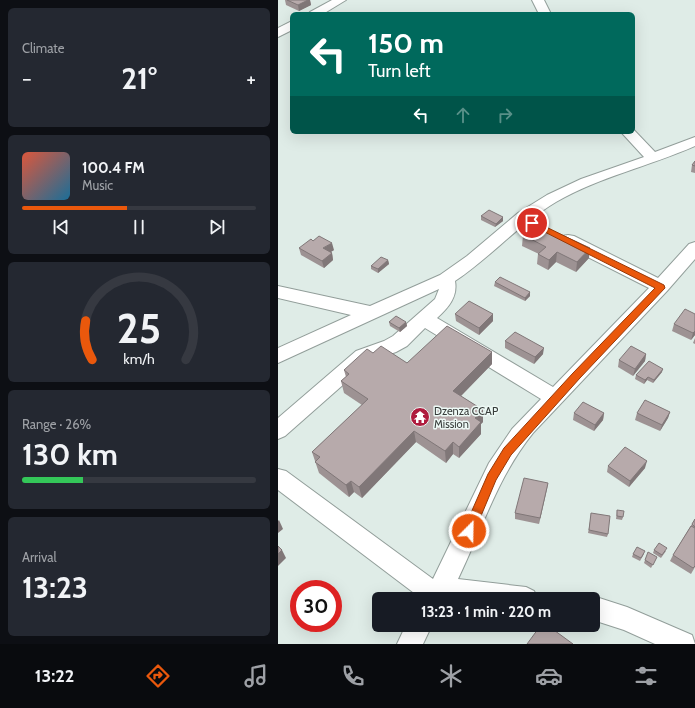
<!DOCTYPE html>
<html lang="en">
<head>
<meta charset="utf-8">
<style>
	body { margin:0; font-family:Cabin,sans-serif; background:#242831; color:#f1f3f6; height:100vh; display:flex; flex-direction:column; font-size:15px; white-space:nowrap }
	* { box-sizing:border-box; margin:0 }
	p { font-size:13px; color:#9ea1a6 }
	.icon { flex:none; width:22px; height:22px; fill:none; stroke:currentColor; stroke-width:2; stroke-linecap:round; stroke-linejoin:round }
	.map { position:relative; flex:1; overflow:hidden }
	.details { display:flex; flex-direction:column; gap:8px; padding:8px; background:#0d0f14; width:278px }
	.details>* { flex:none }
	.top-card { position:absolute; left:12px; top:12px; width:345px; height:122px; border-radius:6px; box-shadow:0 4px 16px #0002; background:#00695c; color:#fff; overflow:hidden }
	.speed { position:absolute; left:12px; top:580px; display:flex; gap:8px; font-size:20px; font-weight:700; text-align:center }
	.speed>* { display:grid; place-content:center; width:52px; height:52px; border-radius:50%; background:#171b24; box-shadow:0 4px 16px #0002; line-height:1 }
	.speed .limit { border:6px solid #d22; background:#fff; color:#111 }
	.pin { position:absolute; display:grid; place-items:center; width:34px; height:34px; color:#fff; margin:-17px; border:2px solid #fff; border-radius:50%; box-shadow:0 1px 4px #0007 }
	.me { position:absolute; width:44px; margin:-22px; rotate:23deg; stroke-linejoin:round; filter:drop-shadow(0 0 3px #0008) }
	.turn { display:flex; align-items:center; gap:14px; height:84px; padding:0 12px; font-size:18px }
	.turn .icon { width:52px; height:52px; stroke-width:2.5 }
	.turn b { display:block; font-size:28px; line-height:34px }
	.lanes { display:flex; align-items:center; height:38px; padding:0 12px; background:#0003; justify-content:center; gap:20px; direction:ltr }
	.lanes .off { opacity:.35 }
	.big { font-size:30px; font-weight:700; line-height:1.1 }
	.details .tile { flex:1; display:flex; flex-direction:column; justify-content:center; gap:6px; min-width:0; padding:0 14px; border-radius:6px; background:#242831 }
	.details .dial { align-items:center; gap:0 }
	.dial svg { height:104px; overflow:visible; fill:none; stroke:#363941; stroke-width:7; stroke-linecap:round; text-anchor:middle }
	.dial text { fill:#f1f3f6; stroke:none }
	.song { display:flex; align-items:center; gap:12px }
	.cover { width:48px; height:48px; border-radius:6px; background:linear-gradient(135deg,hsl(10 70% 55%),hsl(200 70% 35%)) }
	.played { height:4px; border-radius:2px; background:linear-gradient(90deg,#ea580c 45%,#363941 45%) }
	.keys { display:flex; justify-content:space-around; direction:ltr }
	.heat { display:flex; justify-content:space-between; align-items:center; font-size:22px; direction:ltr }
	.charge { height:6px; border-radius:3px; background:linear-gradient(90deg,#34c759 26%,#363941 0) }
	.trip { position:absolute; left:94px; top:592px; width:228px; height:40px; border-radius:6px; background:#171b24; box-shadow:0 4px 16px #0002; font-weight:700; line-height:40px; text-align:center }
	.tab-bar { display:flex; height:64px; justify-content:space-around; align-items:center; background:#090b0e; color:#9ea1a6 }
	.tab-bar .icon { width:28px; height:28px }
	.tab-bar .active { color:#ea580c }
	.tab-bar b { font-size:18px; color:#f1f3f6 }
	main { display:flex; flex:1; min-height:0 }
	.map>svg:first-child { display:block }
	.lines { fill:none; stroke-linecap:round; stroke-linejoin:round }
	.minor-casing { stroke:#929e9a; stroke-width:2 }
	.minor { fill:#fff; fill-rule:evenodd }
	.wall { fill:#9d9293 }
	.shaded-wall { fill:#807778 }
	.building { fill:#b7aaab; stroke:#807778 }
	.route { fill:#ea580c; stroke:#983908 }
	.labels { text-anchor:middle; stroke-width:3; stroke-linejoin:round; paint-order:stroke }
	.poi-label { font-size:11px; fill:#383d3b; stroke:#edf9f5; text-anchor:start }
</style>
</head>
<body>
<main>
<section class="details">
<div class="tile"><p>Climate</p>
<div class="heat"><a>−</a><b class="big">21°</b><a>+</a></div>
</div>
<div class="tile">
<div class="song"><i class="cover"></i><div><b>100.4 FM</b><p>Music</p></div></div>
<div class="played"></div>
<div class="keys"><svg class="icon" aria-label="previous" viewBox="0 0 24 24"><path d="M18 5L8 12l10 7zM5 5v14"/></svg><svg class="icon" aria-label="pause" viewBox="0 0 24 24"><path d="M8 5v14M16 5v14"/></svg><svg class="icon" aria-label="next" viewBox="0 0 24 24"><path d="M6 5l10 7-10 7zM19 5v14"/></svg></div>
</div>
<div class="tile dial"><svg viewBox="0 0 100 80">
<path d="M14 69A42 42 0 1 1 86 69"/>
<path d="M14 69A42 42 0 0 1 9 39" stroke="#ea580c"/>
<text x="50" y="56" font-size="32" font-weight="700">25</text>
<text x="50" y="72" font-size="11">km/h</text>
</svg></div>
<div class="tile"><p>Range · 26%</p><b class="big">130 km</b><div class="charge"></div></div>
<div class="tile"><p>Arrival</p><b class="big">13:23</b></div>
</section>
<div class="map">
<svg width="417" height="644" viewBox="0 0 417 644">
	<rect width="100%" height="100%" fill="#dfece7"/>
	<g class="lines">
		<defs>
			<g id="minor">
				<polygon points="54,0 68,0 45,14 30,14 32,12"/>
				<polygon points="254,0 266,0 273,14 261,14"/>
				<polygon points="14,21 14,30 0,37 0,28"/>
				<path d="M355,129L377,152L417,137V146C372,166 321,177 278,202C241,224 213,257 177,281C180,297 170,308 159,318L275,387L371,288L284,244L282,240L284,236L290,235L296,236L380,278L411,244L417,242V259L389,291L255,433C220,476 204,529 180,579L248,587L256,591L260,599H144L0,490V469L8,471L155,579L211,463L234,429L263,399L147,328L129,346L118,352L92,361L7,436L0,439V418L78,351L106,341L115,336L157,299L161,289L0,363V348L73,315L0,298V286L92,306L162,275L189,256L240,213L269,195L303,179L366,157L343,132H355Z"/>
				<polygon points="315,596 349,607 414,635 417,644 377,644 346,630 315,620 315,599 308,599"/>
				<polygon points="128,625 154,625 145,644 119,644"/>
			</g>
		</defs>
		<use href="#minor" class="minor-casing"/>
		<use href="#minor" class="minor"/>
	</g>
	<g class="wall">
		<polygon points="7,0 32,0 33,5 21,11 8,5"/>
		<polygon points="417,161 417,173 413,172 414,165"/>
		<polygon points="203,216 225,217 225,221 217,227 203,220"/>
		<polygon points="245,235 311,258 298,272 278,262 270,270 259,264 260,254 261,254 244,246"/>
		<polygon points="21,248 56,250 52,252 54,253 55,260 46,268 23,255"/>
		<polygon points="110,260 111,264 100,273 93,269 93,266"/>
		<polygon points="217,282 252,292 252,296 247,301 216,286"/>
		<polygon points="177,314 215,321 201,335 178,321"/>
		<polygon points="417,314 417,335 413,340 394,331 396,324"/>
		<polygon points="111,322 128,322 129,326 122,332 112,326"/>
		<polygon points="417,338 417,344 415,343"/>
		<polygon points="227,341 265,354 256,364 227,348"/>
		<polygon points="95,353 129,363 214,364 183,396 205,410 205,422 203,424 203,434 181,458 175,454 168,463 138,442 84,498 76,492 71,497 41,473 34,452 84,405 66,393 63,381 68,377 66,370"/>
		<polygon points="368,354 367,361 355,376 340,367 341,360"/>
		<polygon points="384,372 375,383 369,380 366,384 357,379 358,375"/>
		<polygon points="392,412 390,418 382,431 357,420 359,413"/>
		<polygon points="296,413 326,413 325,420 316,431 295,420"/>
		<polygon points="330,466 367,468 351,487 329,472"/>
		<polygon points="270,483 261,524 237,519 237,513"/>
		<polygon points="339,510 345,517 344,520 338,519"/>
		<polygon points="313,516 330,534 329,537 310,533"/>
		<polygon points="417,519 417,567 413,574 392,561 395,555"/>
		<polygon points="376,550 388,551 383,558 375,553"/>
		<polygon points="355,554 366,554 362,561 354,557"/>
		<polygon points="379,557 373,568 366,563 367,560"/>
	</g>
	<g class="shaded-wall">
		<polygon points="30,0 32,0 33,5 21,11 20,5"/>
		<polygon points="225,217 225,221 217,227 218,224"/>
		<polygon points="54,243 56,250 47,256 45,248"/>
		<polygon points="312,248 311,258 298,272 299,262"/>
		<polygon points="279,252 278,262 270,270 271,260"/>
		<polygon points="54,253 55,260 46,268 44,261"/>
		<polygon points="110,260 111,264 100,273 100,269"/>
		<polygon points="252,292 252,296 247,301 247,298"/>
		<polygon points="215,314 215,321 201,335 201,328"/>
		<polygon points="128,322 129,326 122,332 121,328"/>
		<polygon points="417,331 417,335 413,340 415,333"/>
		<polygon points="266,348 265,354 256,364 257,357"/>
		<polygon points="214,352 214,364 176,403 175,391"/>
		<polygon points="368,354 367,361 355,376 357,369"/>
		<polygon points="385,369 384,372 375,383 376,380"/>
		<polygon points="370,377 369,380 366,384 367,380"/>
		<polygon points="205,410 205,422 203,424 203,434 181,458 181,447 197,418"/>
		<polygon points="392,412 390,418 382,431 384,425"/>
		<polygon points="326,413 325,420 316,431 317,425"/>
		<polygon points="136,431 138,442 84,498 81,487"/>
		<polygon points="175,442 175,454 168,463 167,451"/>
		<polygon points="369,461 367,468 351,487 352,481"/>
		<polygon points="73,481 76,492 71,497 68,485"/>
		<polygon points="270,483 269,489 261,524 262,518"/>
		<polygon points="1,520 5,529 0,533 0,521"/>
		<polygon points="4,550 8,558 0,566 0,554"/>
	</g>
	<g class="building">
		<polygon points="9,0 30,0 20,5"/>
		<polygon points="417,161 417,166 414,165"/>
		<polygon points="211,210 225,217 218,224 203,216"/>
		<polygon points="258,223 312,248 299,262 279,252 271,260 260,254 268,247 245,235"/>
		<polygon points="41,236 54,243 45,248 54,253 44,261 21,248 33,239 35,241"/>
		<polygon points="103,257 110,260 100,269 93,266"/>
		<polygon points="222,277 252,292 247,298 217,282"/>
		<polygon points="191,301 215,314 201,328 177,314"/>
		<polygon points="407,309 417,314 417,331 415,333 396,324"/>
		<polygon points="118,316 128,322 121,328 111,322"/>
		<polygon points="169,326 214,352 175,391 205,410 197,418 203,422 181,447 175,442 167,451 136,431 81,487 73,481 68,485 37,462 42,457 34,452 90,399 63,381 71,374 66,370 89,349 95,353 103,346 129,363"/>
		<polygon points="237,332 266,348 257,357 227,341"/>
		<polygon points="353,346 368,354 357,369 341,360"/>
		<polygon points="371,361 385,369 376,380 370,377 367,380 358,375"/>
		<polygon points="367,400 392,412 384,425 359,413"/>
		<polygon points="305,402 326,413 317,425 296,413"/>
		<polygon points="347,447 369,461 352,481 330,466"/>
		<polygon points="246,478 270,483 262,518 237,513"/>
		<polygon points="339,510 346,511 345,517 339,516"/>
		<polygon points="313,513 332,516 330,534 311,530"/>
		<polygon points="417,519 417,527 414,524"/>
		<polygon points="413,526 417,528 417,566 415,568 395,555"/>
		<polygon points="381,543 389,548 384,555 376,550"/>
		<polygon points="0,546 4,550 0,554"/>
		<polygon points="359,547 367,551 363,558 355,554"/>
		<polygon points="370,552 379,557 375,565 367,560"/>
		<polygon points="263,625 269,625 295,644 249,644"/>
	</g>
	<polygon class="route" points="254,220 386,285 387,288 302,378 233,455 218,480 195,535 191,536 187,535 185,531 210,474 226,448 295,373 377,288 251,224 250,223"/>
	<defs>
		<symbol id="temple-disc" viewBox="-11 -11 22 22"><circle r="9.5" fill="#af1b3e" stroke="#edf9f5"/><path d="M0-6L5-2H3V0L6.5 2.5H4V6H1.5V3h-3V6H-4V2.5H-6.5L-3 0V-2H-5Z" fill="#fff"/></symbol>
	</defs>
	<g fill-rule="evenodd">
		<use href="#temple-disc" x="131" y="406" width="22" height="22"/>
	</g>
	<g class="labels">
		<g class="poi-label">
			<text x="156" y="415">Dzenza CCAP<tspan x="156" dy="13">Mission</tspan></text>
		</g>
	</g>
</svg>
<div class="speed"><div class="limit">30</div></div>
<div class="pin" style="left:254px;top:223px;background:#d93025"><svg class="icon" aria-label="arrive" viewBox="0 0 24 24"><path d="M6 21V4h12l-3 4 3 4H6"/></svg></div>
<svg class="me" style="left:191px;top:531px" viewBox="-20 -20 40 40"><circle r="17" fill="#ea580c" stroke="#fff" stroke-width="3"/><path d="M0-11L8 9 0 5-8 9z" fill="#fff"/></svg>
<div class="trip">13:23 · 1 min · 220 m</div>
<div class="top-card">
<div class="turn"><svg class="icon" aria-label="left" viewBox="0 0 24 24"><path d="M17 20v-9H6M10 6l-5 5 5 5"/></svg><div><b>150 m</b>Turn left</div></div>
<div class="lanes"><svg class="icon" aria-label="left" viewBox="0 0 24 24"><path d="M17 20v-9H6M10 6l-5 5 5 5"/></svg><svg class="icon off" aria-label="ahead" viewBox="0 0 24 24"><path d="M12 20V5M6 11l6-6 6 6"/></svg><svg class="icon off" aria-label="right" viewBox="0 0 24 24"><path d="M7 20v-9h11M14 6l5 5-5 5"/></svg></div>
</div>
</div>
</main>
<nav class="tab-bar">
<b>13:22</b>
<svg class="icon active" aria-label="directions" viewBox="0 0 24 24"><path d="M12 3l9 9-9 9-9-9zM9 14v-3h6M13 9l2 2-2 2"/></svg>
<svg class="icon" aria-label="music" viewBox="0 0 24 24"><path d="M9 18V5l10-2v13"/><circle cx="6" cy="18" r="3"/><circle cx="16" cy="16" r="3"/></svg>
<svg class="icon" aria-label="phone" viewBox="0 0 24 24"><path d="M5 4h4l2 5-3 2q2 4 5 5l2-3 5 2v4C11 20 4 13 5 4z"/></svg>
<svg class="icon" aria-label="climate" viewBox="0 0 24 24"><path d="M12 3v18M4 7l16 10M4 17L20 7"/></svg>
<svg class="icon" aria-label="car" viewBox="0 0 24 24"><path d="M5 17H2v-5l4-1 3-4h7l3 4 3 1v5h-3M9 17h6M6 11h13"/><circle cx="7" cy="17" r="2"/><circle cx="17" cy="17" r="2"/></svg>
<svg class="icon" aria-label="filters" viewBox="0 0 24 24"><path d="M4 7h16M4 17h16"/><circle cx="9" cy="7" r="2"/><circle cx="15" cy="17" r="2"/></svg>
</nav>
</body>
</html>
